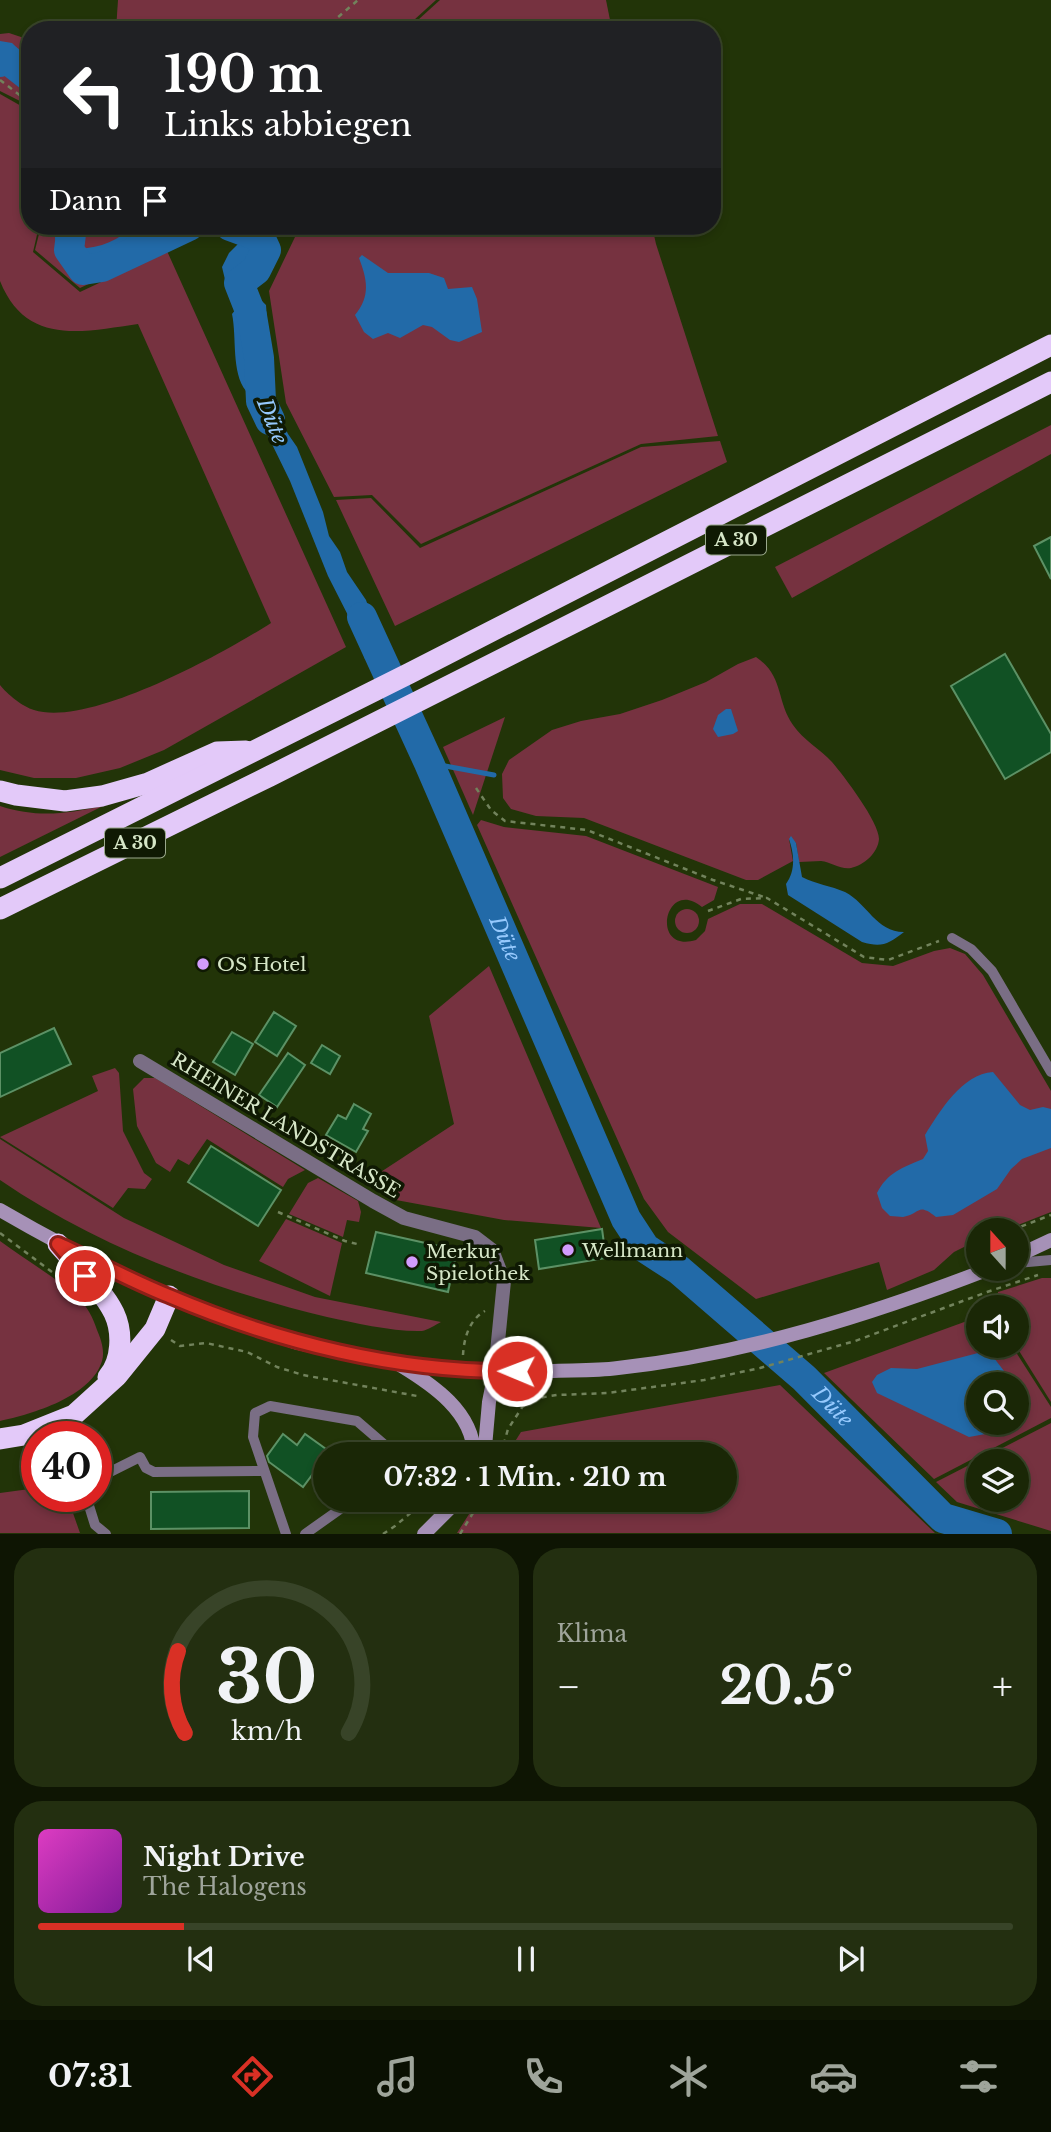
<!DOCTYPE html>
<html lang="de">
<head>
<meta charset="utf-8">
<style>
	body { margin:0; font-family:"Libre Baskerville",serif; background:#232f10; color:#f1f3f6; height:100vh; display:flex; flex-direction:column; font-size:26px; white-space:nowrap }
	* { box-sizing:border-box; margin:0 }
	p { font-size:23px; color:#9fa59b }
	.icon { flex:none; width:38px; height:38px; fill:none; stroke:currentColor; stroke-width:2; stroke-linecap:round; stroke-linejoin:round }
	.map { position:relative; height:1534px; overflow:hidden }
	.side { display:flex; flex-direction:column; gap:14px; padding:14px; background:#0e1503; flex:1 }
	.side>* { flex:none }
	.banner { position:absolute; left:21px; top:21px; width:700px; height:214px; border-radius:28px; box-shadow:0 4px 10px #0003,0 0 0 2px #384428; background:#202124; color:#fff; overflow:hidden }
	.needle { width:46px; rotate:339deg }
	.buttons { position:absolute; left:966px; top:1218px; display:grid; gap:14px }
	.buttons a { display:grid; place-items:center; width:63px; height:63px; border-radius:50%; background:#1a2706; box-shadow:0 4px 10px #0003,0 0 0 2px #384428; font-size:35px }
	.speed { position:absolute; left:21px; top:1421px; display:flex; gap:14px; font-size:35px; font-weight:700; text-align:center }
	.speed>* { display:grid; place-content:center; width:91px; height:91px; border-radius:50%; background:#1a2706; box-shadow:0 4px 10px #0003,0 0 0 2px #384428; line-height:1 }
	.speed .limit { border:10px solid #d22; background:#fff; color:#111 }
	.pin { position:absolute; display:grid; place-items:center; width:60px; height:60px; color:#fff; margin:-30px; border:4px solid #fff; border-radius:50%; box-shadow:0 2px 7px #0007 }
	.me { position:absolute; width:77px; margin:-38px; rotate:271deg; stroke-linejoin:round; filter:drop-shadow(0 0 5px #0008) }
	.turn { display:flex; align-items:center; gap:24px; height:147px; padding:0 28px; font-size:32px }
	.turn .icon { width:91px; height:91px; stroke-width:2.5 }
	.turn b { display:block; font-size:49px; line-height:60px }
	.then { display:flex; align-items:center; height:66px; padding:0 28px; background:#0003; gap:14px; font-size:26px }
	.big { font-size:52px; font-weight:800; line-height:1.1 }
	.side .tile { flex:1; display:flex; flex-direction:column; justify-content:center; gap:10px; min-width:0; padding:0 24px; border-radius:28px; background:#232f10 }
	.side .dial { align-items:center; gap:0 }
	.dial svg { height:182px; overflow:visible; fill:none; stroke:#384428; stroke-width:7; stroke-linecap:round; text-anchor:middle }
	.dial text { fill:#f1f3f6; stroke:none }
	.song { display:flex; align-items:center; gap:21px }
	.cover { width:84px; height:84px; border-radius:10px; background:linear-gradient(135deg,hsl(310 70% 55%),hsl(290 70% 35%)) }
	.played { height:7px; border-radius:4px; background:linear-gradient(90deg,#d93025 15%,#384428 15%) }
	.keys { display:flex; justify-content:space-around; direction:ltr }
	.heat { display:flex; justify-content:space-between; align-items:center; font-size:38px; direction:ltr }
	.side .tiles { flex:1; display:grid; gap:14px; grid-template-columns:1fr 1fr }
	.tile:last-child { grid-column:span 2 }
	.trip { position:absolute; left:313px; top:1442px; width:424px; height:70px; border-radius:35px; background:#1a2706; box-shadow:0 4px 10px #0003,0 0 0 2px #384428; font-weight:800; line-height:70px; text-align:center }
	.dock { display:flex; height:112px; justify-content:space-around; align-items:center; background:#0a1002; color:#9fa59b }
	.dock .icon { width:49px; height:49px }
	.dock .active { color:#d93025 }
	.dock b { font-size:32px; color:#f1f3f6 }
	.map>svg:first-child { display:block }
	.green { fill:#763240; fill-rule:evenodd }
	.water { fill:#226aa8 }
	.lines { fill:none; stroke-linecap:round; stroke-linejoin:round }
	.stream { stroke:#226aa8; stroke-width:5 }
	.river { stroke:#226aa8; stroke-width:30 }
	.building { fill:#115124; stroke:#5c9165; stroke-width:2 }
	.path { stroke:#72835c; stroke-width:2.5; stroke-dasharray:5 5; stroke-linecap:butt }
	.lane { stroke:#7a6e85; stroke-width:10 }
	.street { stroke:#7a6e85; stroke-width:14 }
	.secondary { stroke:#a691b7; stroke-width:14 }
	.highway { stroke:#e3c9f9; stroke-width:21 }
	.route-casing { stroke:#8d1f18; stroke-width:18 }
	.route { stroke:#d93025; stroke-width:12 }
	.poi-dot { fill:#d29cfd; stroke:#0f1903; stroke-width:2.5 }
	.labels { text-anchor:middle; stroke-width:7; stroke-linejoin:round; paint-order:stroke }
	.shield { fill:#0f1903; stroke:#9aa88c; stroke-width:2 }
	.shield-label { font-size:18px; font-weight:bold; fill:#d6e6c7 }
	.poi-label { font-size:19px; fill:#d6e6c7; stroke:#0f1903; text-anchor:start }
	.street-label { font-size:19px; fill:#d6e6c7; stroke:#0f1903 }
	.water-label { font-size:21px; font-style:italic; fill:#96c9fd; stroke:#0f1903 }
</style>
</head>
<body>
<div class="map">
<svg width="1051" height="1534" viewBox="0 0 1051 1534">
	<rect width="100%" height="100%" fill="#223408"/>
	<g class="green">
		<polygon points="118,0 436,0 403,30 116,30"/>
		<polygon points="440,0 606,0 612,30 407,30"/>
		<polygon points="9,33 30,40 30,106 0,91 0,34"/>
		<path d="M0,94L30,111V226H39L33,252L80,292L167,251L346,647L164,750L120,768L76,778H34L0,770V685C7,694 23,707 34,710C89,728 224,653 271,623L138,324C82,332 26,346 0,281Z"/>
		<polygon points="41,226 164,226 166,248 80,288 35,250"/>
		<polygon points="291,226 652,226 656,244 718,436 641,444 421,544 372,495 334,497 286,403 269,291 295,237"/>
		<polygon points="1051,425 1051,454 792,598 775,567"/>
		<polygon points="720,441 727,462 395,626 336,500 371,498 420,548 641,447"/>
		<path d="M756,657C784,676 776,701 793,725C803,740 820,749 832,762C844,776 879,822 879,839C878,853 864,865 851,868C841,870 831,862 821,861C814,861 806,862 799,862L796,843L789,839L793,861L758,880H746L584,818L536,816L511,809L503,798L502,774L509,760L552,730L581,721L620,714L662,700L706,682L738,664Z"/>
		<polygon points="505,717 473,815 443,747"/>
		<path d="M0,806C37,818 66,814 103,806L0,857Z"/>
		<path d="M481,820L504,827L586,836L718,887L714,900L702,907C665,876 649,954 696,940L705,931L708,919L740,904H762L862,963L893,966L934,951L950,948L965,954L983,975L1051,1091V1212L1005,1230H978V1240L954,1252L934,1270L887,1290L879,1262L756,1299L668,1232L644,1199L477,825Z"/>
		<circle cx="687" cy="921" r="12"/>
		<polygon points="489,966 601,1228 504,1220 396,1200 364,1183 454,1124 429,1016"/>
		<polygon points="115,1068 119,1073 123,1131 144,1173 152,1179 145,1189 128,1188 113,1208 0,1137 98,1091 92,1076"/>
		<polygon points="144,1078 155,1078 305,1170 288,1179 283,1187 207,1139 189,1165 178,1159 170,1172 156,1163 137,1126 133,1089"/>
		<path d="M0,1139L124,1218L224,1265L315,1297L441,1322C435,1325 428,1330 422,1331C394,1332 355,1323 327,1317C212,1289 98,1247 0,1180Z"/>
		<polygon points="318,1178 358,1201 361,1212 359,1222 347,1220 343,1237 289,1214 308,1183"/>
		<polygon points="286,1219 342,1243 330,1296 259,1261"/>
		<path d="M0,1241C24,1259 57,1278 78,1298C88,1307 93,1318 97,1330C101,1339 105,1351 102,1361C91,1397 32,1414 0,1421Z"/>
		<polygon points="1042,1278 1051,1278 1051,1402 1016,1346 1017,1307 1003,1307 998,1300 998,1292"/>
		<path d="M978,1317V1346H1012L1051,1407V1418L934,1479L824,1373ZM978,1384H1017V1423H978Z"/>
		<polygon points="780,1385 935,1533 457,1533 478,1500 724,1500 724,1454 507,1454 521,1432"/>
		<path d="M1051,1423V1531L957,1502L936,1482ZM978,1461H1017V1500H978Z"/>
		<polygon points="37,1488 37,1496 67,1496 80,1533 0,1533 0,1493"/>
	</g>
	<g class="water">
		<polygon points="0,41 12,43 30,60 30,81 0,57"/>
		<path d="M53,226H68L72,248C94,251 118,241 134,226H176C144,243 111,261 74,267L58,255Z"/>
		<path d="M227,226H264C267,253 258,249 244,268L247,290L256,295L266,305L267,319L253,339L258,380L268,402L277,411L288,434L297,447L323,512L329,536L340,552L347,572L366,600L383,649L365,659L357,633L328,576L290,481L246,391C231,372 237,338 232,314L236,309L227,288L222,267L229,253L245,237L242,230Z"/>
		<path d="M362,255L388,273H429L444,278L448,289L472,287L477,299L482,332L459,342L450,340L432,327L423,325L400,338L388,333L373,339L364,332L355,315C371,296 367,279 359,258Z"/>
		<polygon points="726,709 731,709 738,731 733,734 718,737 713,729 718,715"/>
		<path d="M791,836L796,843L802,877C816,884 831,886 845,892C867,903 876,932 904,932C888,944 882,948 862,942L788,895L786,884C796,870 794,854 789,839Z"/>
		<path d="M993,1072L1020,1105L1030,1110L1043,1107L1051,1109V1148L1022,1159L1011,1169L997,1189L953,1215L936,1217C917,1202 921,1214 903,1217C899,1217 895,1216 890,1216L882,1208L877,1193C887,1173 903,1167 923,1159L928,1151L925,1135C940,1111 962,1074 993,1072Z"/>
		<polygon points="978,1353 994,1358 1014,1384 978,1384 978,1423 1009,1423 991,1433 969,1437 877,1393 872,1382 877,1375 891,1368 917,1369"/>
	</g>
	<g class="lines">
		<polyline class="stream" points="429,763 494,775"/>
		<g class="river">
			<polyline points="0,62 7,59 30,77"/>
			<polyline points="72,226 69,250 83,270 102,267 189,226"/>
			<polyline points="230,226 260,237 266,250 256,270 239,283 252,316 259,358 261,401 270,420"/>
			<path id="s1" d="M362,617L429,763L626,1219L645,1248L679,1270L804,1378L943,1518L997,1534"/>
		</g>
	</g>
	<g class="building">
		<polygon points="1051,537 1051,579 1034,546"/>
		<polygon points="1005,654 1051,734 1051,752 1005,779 951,686"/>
		<polygon points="274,1012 296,1026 277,1056 255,1042"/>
		<polygon points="54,1028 71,1064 0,1097 0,1053"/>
		<polygon points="232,1032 253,1044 235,1075 213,1062"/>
		<polygon points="322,1045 340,1056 330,1074 311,1063"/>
		<polygon points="288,1053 305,1065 277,1107 259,1095"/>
		<polygon points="354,1104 371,1114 363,1129 368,1131 356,1152 326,1135 338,1115 346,1119"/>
		<polygon points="211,1146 281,1190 258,1226 188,1182"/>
		<polygon points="602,1229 606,1258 539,1269 535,1240"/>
		<polygon points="376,1232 457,1250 448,1292 366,1273"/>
		<polygon points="283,1434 297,1445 305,1434 326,1449 326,1473 318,1467 303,1487 269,1462 267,1456"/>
		<polygon points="249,1491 249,1528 151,1529 151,1492"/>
	</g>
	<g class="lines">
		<g class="path">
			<polyline points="323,30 358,0"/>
			<polyline points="0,80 30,103"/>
			<polyline points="476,788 491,810 505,821 587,830 713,880 767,898"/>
			<polyline points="708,911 741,899 767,898 864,957 888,960 939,941"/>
			<polyline points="278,1212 345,1241 361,1245"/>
			<polyline points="1012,1230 1051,1215"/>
			<polyline points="0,1233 64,1281"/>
			<polyline points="171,1340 180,1346 206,1343 247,1352 277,1367 303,1375 417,1396"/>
			<path d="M463,1355C464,1338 469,1320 485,1311"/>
			<polyline points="504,1403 523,1406 538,1398 557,1395 608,1393 704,1380 760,1368 855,1341 987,1292 1038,1275"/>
			<polyline points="454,1454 455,1441"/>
			<polyline points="501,1454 508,1429 523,1406"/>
			<polyline points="383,1534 395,1526 426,1500"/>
			<polyline points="460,1534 481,1500"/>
		</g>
		<g class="lane">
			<polyline points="952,938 971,949 992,971 1051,1072"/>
			<polyline points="1017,1263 1051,1260"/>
			<polyline points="96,1479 140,1457 146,1468 154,1472 264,1471"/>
			<polyline points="86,1496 95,1525 106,1534"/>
			<polyline points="286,1534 253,1437 255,1413 270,1406 357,1421 393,1452 391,1454"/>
			<polyline points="305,1534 353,1500"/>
		</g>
		<polyline class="street" points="140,1061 373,1201 404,1218 475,1237 492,1250 504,1281 495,1372"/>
		<g class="secondary">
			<path d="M0,1210C79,1256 161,1297 248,1326C265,1331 281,1338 298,1343C380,1363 465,1373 549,1371C572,1370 595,1371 618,1368C746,1354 870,1315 989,1269"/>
			<polyline points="1017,1256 1051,1240"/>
			<path d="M400,1365C433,1385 473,1412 474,1454"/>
			<polyline points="482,1454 485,1447 489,1402 495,1372"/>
			<polyline points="424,1534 458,1500"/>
		</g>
		<g class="highway">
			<polyline points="0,791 16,795 65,801 102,796 148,783 217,752 246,751"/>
			<polyline points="0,878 410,673 1051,345"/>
			<polyline points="0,909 270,776 1051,382"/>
			<path d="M58,1244C75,1264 103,1290 114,1313C123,1332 122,1361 108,1377"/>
			<polyline points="0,1439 24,1435 74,1415 117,1376 155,1329 169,1296"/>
		</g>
	</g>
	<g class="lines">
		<defs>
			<path id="route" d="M85,1276L58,1244C95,1261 131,1281 169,1296C277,1342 399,1373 517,1371"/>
		</defs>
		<use href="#route" class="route-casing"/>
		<use href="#route" class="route"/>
	</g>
	<g class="poi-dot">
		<circle cx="203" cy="964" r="7"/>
		<circle cx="568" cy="1250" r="7"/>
		<circle cx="412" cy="1262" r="7"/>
	</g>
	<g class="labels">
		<g class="shield">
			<rect x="706" y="525.5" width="60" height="29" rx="5"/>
			<rect x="105" y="828.5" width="60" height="29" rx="5"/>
		</g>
		<g class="shield-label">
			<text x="736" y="546">A 30</text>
			<text x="135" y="849">A 30</text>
		</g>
		<g class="poi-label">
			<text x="217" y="971">OS Hotel</text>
			<text x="582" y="1257">Wellmann</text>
			<text x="426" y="1258">Merkur<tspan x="426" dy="22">Spielothek</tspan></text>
		</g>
		<g class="street-label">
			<text transform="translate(286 1125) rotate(31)" y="7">RHEINER LANDSTRASSE</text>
		</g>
		<g class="water-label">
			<text transform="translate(272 421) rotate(68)" y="7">Düte</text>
			<text dy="7" stroke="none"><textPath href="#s1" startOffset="352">Düte</textPath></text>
			<text dy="7" stroke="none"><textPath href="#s1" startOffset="938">Düte</textPath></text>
		</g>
	</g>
</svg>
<div class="buttons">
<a><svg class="needle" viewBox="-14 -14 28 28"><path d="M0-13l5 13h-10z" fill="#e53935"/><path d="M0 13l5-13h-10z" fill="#9fa59b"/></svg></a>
<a><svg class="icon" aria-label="sound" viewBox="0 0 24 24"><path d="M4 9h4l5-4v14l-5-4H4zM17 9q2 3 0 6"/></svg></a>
<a><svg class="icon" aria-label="search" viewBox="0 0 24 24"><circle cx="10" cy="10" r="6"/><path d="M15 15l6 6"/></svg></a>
<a><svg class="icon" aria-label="layers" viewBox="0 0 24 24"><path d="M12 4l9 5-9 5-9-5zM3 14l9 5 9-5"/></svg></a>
</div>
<div class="speed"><div class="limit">40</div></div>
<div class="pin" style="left:85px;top:1276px;background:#d93025"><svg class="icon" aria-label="arrive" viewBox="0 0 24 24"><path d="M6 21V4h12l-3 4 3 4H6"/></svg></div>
<svg class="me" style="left:517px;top:1371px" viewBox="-20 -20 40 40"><circle r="17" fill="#d93025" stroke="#fff" stroke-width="3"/><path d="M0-11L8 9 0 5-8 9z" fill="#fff"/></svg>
<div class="trip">07:32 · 1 Min. · 210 m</div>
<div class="banner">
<div class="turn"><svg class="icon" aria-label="left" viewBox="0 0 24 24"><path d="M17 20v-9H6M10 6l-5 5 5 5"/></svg><div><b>190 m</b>Links abbiegen</div></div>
<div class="then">Dann<svg class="icon" aria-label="arrive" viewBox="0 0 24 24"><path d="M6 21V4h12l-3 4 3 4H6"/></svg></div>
</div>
</div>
<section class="side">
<div class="tiles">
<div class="tile dial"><svg viewBox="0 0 100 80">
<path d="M14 69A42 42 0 1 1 86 69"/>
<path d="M14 69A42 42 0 0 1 11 33" stroke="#d93025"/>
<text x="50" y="56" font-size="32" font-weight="700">30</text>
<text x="50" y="72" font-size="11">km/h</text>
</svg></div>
<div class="tile"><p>Klima</p>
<div class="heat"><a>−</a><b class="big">20.5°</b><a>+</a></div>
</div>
<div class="tile">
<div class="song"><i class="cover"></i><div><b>Night Drive</b><p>The Halogens</p></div></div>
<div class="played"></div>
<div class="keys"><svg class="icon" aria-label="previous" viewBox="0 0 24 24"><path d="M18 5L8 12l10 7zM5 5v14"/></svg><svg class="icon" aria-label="pause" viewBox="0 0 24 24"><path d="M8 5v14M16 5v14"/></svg><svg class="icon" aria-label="next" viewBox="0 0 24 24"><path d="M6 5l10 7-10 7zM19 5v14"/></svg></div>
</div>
</div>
</section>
<nav class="dock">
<b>07:31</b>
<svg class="icon active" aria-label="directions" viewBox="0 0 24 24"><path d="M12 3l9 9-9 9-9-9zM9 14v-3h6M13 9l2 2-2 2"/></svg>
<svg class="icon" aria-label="music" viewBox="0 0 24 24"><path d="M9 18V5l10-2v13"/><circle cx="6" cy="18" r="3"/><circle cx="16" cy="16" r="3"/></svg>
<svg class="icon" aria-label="phone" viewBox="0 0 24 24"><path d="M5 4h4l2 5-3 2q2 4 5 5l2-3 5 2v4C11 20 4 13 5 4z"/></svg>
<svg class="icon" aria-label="climate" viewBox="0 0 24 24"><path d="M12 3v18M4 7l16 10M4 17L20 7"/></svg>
<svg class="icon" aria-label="car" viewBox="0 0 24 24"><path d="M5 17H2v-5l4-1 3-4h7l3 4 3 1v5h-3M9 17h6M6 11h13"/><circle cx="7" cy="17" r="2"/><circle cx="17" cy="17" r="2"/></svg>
<svg class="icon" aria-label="filters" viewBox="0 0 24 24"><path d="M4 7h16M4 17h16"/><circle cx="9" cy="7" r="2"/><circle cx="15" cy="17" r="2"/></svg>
</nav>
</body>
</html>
